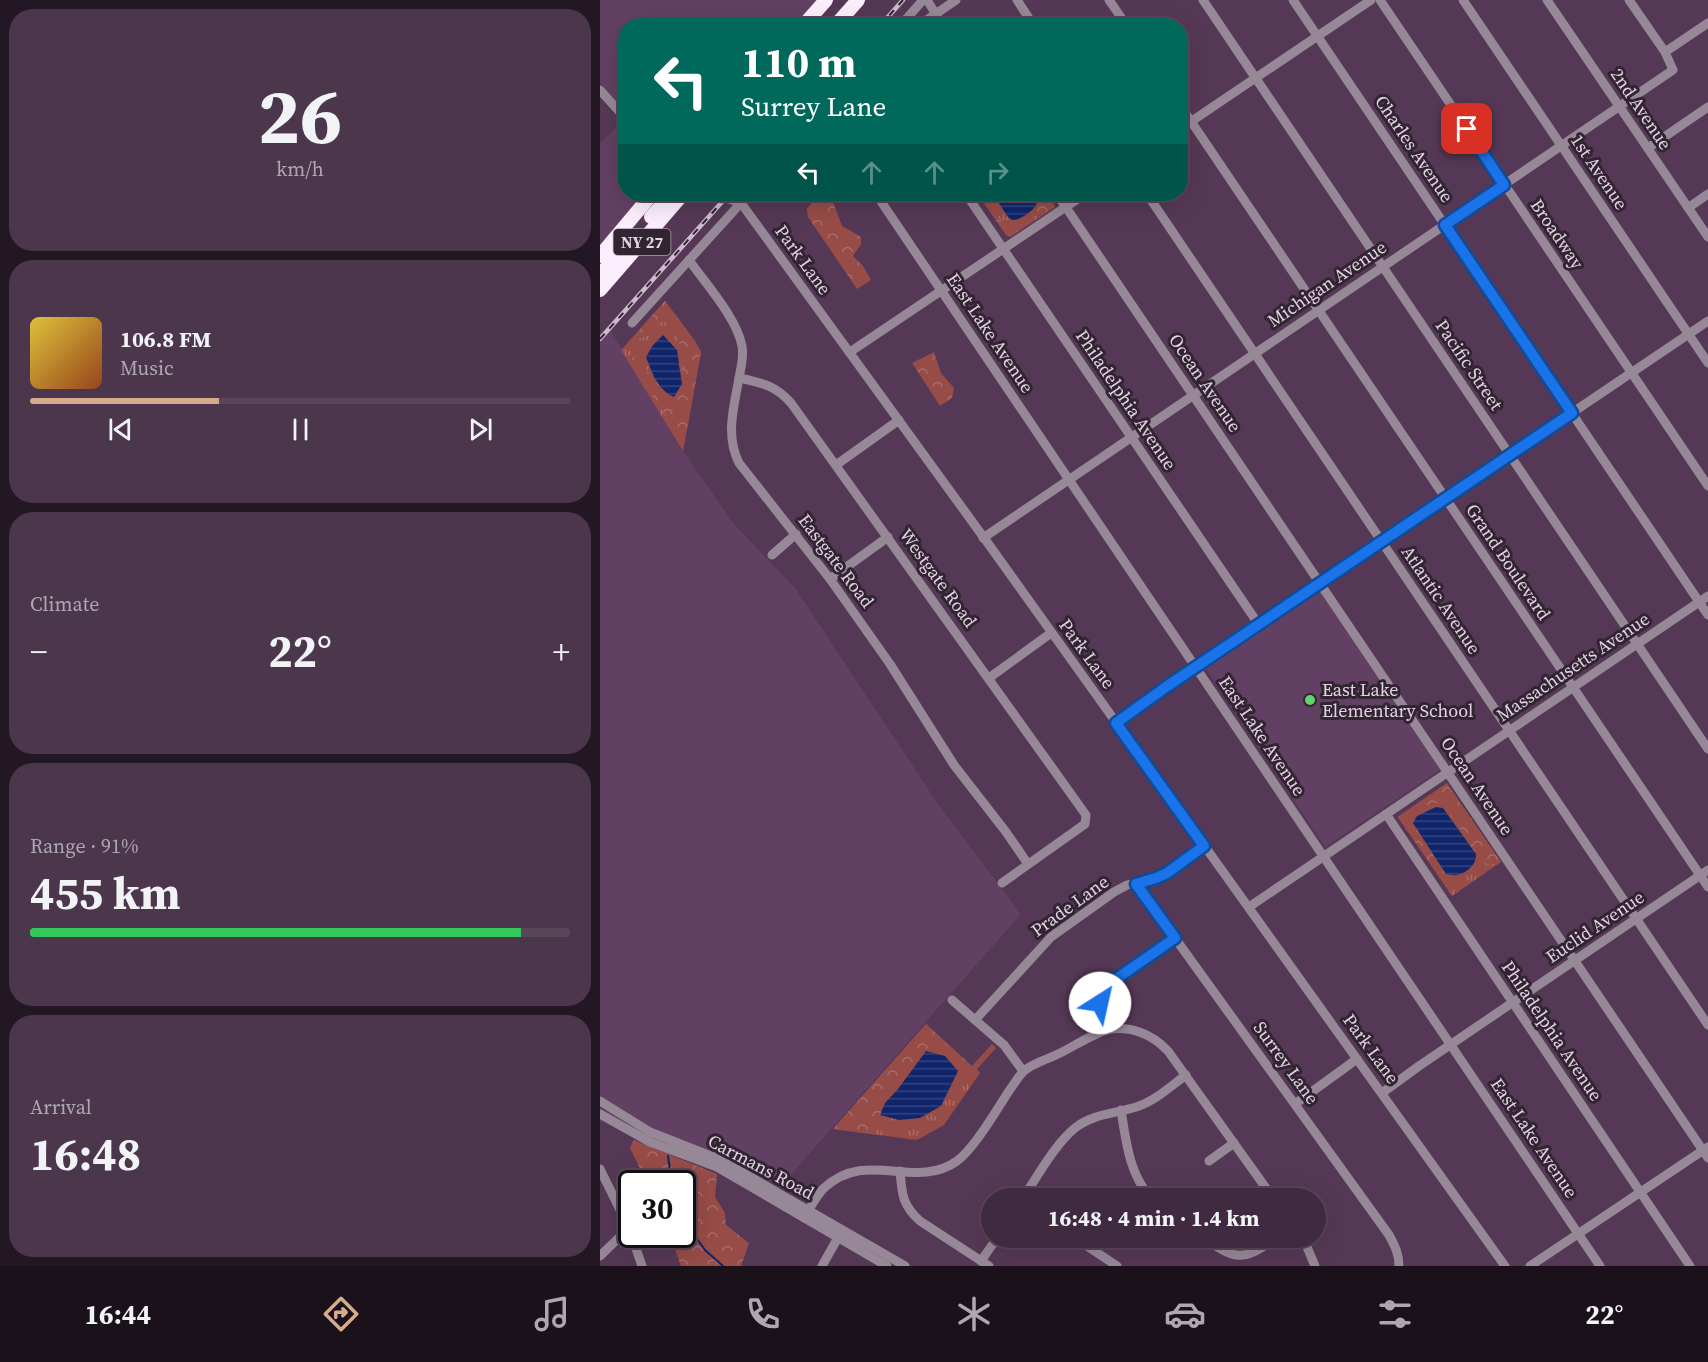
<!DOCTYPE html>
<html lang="en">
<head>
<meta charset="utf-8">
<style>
	body { margin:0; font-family:"Source Serif 4",serif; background:#4b364b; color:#f1f3f6; height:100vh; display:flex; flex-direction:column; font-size:22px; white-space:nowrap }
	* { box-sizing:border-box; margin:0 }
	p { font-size:20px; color:#aea7b1 }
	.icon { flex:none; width:33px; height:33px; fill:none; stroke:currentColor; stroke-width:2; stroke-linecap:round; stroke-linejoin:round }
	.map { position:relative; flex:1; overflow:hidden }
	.side { display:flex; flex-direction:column; gap:9px; padding:9px; background:#231723; width:600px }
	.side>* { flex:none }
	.banner { position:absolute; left:18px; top:18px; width:570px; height:183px; border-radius:24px; box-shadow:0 6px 24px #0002,0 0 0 2px #594659; background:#00695c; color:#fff; overflow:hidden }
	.speed { position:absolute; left:18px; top:1170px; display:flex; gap:12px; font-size:30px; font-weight:700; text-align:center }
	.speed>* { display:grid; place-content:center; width:78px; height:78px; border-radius:50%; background:#402a40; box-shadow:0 6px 24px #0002,0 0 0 2px #594659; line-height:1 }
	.speed .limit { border:3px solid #111; border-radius:9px; background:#fff; color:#111 }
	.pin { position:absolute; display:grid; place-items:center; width:51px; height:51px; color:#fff; margin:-26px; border-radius:12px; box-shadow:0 3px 9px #0006 }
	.me { position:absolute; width:66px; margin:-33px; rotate:35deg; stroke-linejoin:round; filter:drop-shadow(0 0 4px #0008) }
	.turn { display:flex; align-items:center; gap:21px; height:126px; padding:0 24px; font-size:27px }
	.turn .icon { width:78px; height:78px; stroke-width:2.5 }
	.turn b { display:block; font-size:42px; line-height:51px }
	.lanes { display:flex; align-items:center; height:57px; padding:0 24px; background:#0003; justify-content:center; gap:30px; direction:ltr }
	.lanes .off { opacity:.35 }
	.big { font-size:45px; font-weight:700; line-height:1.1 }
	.side .card { flex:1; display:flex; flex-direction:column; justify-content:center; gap:9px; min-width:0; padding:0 21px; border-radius:24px; background:#4b364b }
	.side .dial { align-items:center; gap:0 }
	.dial b { font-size:78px; line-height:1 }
	.song { display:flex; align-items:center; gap:18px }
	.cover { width:72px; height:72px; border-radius:9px; background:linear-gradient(135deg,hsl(50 70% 55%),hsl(20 70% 35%)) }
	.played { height:6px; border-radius:3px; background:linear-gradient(90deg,#d6ab8b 35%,#594659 35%) }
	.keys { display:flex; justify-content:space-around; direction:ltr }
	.heat { display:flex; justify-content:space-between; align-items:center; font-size:33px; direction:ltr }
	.charge { height:9px; border-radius:4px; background:linear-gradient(90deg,#34c759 91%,#594659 0) }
	.trip { position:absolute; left:381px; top:1188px; width:345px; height:60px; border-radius:30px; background:#402a40; box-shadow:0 6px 24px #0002,0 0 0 2px #594659; font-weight:700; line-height:60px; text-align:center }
	.dock { display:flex; height:96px; justify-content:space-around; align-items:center; background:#1a111a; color:#aea7b1 }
	.dock .icon { width:42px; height:42px }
	.dock .current { color:#d6ab8b }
	.dock b { font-size:27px; color:#f1f3f6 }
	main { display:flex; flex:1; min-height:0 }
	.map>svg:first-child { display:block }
	.built { fill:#624063 }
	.grass { fill:url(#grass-tufts) }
	.forest { fill:url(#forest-crowns) }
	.water { fill:url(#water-rules) }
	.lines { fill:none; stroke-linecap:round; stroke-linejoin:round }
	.stream { stroke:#10256a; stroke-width:2 }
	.minor { stroke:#978897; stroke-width:9 }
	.highway { stroke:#fceefc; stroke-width:14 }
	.rail-casing { stroke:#cdbacd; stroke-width:4.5 }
	.rail { stroke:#322532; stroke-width:2; stroke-dasharray:7; stroke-linecap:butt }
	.route-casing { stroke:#114b97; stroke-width:15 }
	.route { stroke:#1a73e8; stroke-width:10 }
	.poi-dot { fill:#5ed56c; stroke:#322532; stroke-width:2 }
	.labels { text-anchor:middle; stroke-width:6; stroke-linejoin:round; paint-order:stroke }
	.shield { fill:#322532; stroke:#af9eaf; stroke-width:1.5 }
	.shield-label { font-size:16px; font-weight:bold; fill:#e4d2e4 }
	.street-label { font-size:18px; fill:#e4d2e4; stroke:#322532 }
	.poi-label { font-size:18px; fill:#e4d2e4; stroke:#322532; text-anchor:start }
</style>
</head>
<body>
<main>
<section class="side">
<div class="card dial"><b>26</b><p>km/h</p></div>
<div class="card">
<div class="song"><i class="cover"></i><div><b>106.8 FM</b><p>Music</p></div></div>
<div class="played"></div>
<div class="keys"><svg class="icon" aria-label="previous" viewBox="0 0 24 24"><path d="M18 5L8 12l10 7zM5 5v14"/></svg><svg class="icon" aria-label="pause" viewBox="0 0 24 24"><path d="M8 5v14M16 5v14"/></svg><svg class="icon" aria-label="next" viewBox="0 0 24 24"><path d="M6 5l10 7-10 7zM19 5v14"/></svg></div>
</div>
<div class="card"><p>Climate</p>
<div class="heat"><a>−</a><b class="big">22°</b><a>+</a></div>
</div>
<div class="card"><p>Range · 91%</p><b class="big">455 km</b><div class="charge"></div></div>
<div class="card"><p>Arrival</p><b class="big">16:48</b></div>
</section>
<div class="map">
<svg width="1108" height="1266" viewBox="0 0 1108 1266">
	<defs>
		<pattern id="grass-tufts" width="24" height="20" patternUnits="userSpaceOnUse" patternTransform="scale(1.5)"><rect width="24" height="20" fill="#974c47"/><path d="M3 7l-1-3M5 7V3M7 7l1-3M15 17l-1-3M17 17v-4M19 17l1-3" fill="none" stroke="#aa6d6a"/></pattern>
		<pattern id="forest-crowns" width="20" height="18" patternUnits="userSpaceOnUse" patternTransform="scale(1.5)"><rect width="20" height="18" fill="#974c47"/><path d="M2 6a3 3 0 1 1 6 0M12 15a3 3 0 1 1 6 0" fill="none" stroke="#aa6d6a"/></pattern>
		<pattern id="water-rules" width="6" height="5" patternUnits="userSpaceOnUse" patternTransform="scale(1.5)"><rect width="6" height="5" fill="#10256a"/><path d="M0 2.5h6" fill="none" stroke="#33447f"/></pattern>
	</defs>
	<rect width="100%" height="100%" fill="#553855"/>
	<g class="built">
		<polygon points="0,0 220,0 197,25 26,26 25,111 0,83"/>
		<polygon points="25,120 26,194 44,194 0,244 0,143"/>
		<polygon points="11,331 83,451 134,524 195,588 338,804 421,914 173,1195 9,1114 0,1122 0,343"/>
		<polygon points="721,591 840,770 725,847 606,668"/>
	</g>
	<g class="grass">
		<polygon points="378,194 446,194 455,207 410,237 406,235"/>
		<polygon points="65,301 95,341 101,352 83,451 21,350"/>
		<polygon points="847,783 901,862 852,896 798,817"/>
		<polygon points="326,1024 372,1066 392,1044 396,1048 377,1069 380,1073 344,1125 317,1140 233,1129"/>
	</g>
	<g class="forest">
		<polygon points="226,194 230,194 242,226 261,237 261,244 253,256 263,266 271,280 257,289 208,217 207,209 216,197"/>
		<polygon points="378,194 387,194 400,220 402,229"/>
		<polygon points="436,194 446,194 455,207 439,217 435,212 438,199"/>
		<path d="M65,301L95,341L101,352L87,430L75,431L29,359L33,356C51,365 48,382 61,389C65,391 71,391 76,392L82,381L84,367L82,351L76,333L66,322H61L46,336L39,339L34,336Z"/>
		<polygon points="334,352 341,373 354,388 352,398 340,406 312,363"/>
		<path d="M843,786H848L901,862L890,865L884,862L843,805C832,799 821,810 811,817V823L845,873L850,886L848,888L844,884L799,819L800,815Z"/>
		<polygon points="326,1024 349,1045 334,1042 298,1089 285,1103 280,1115 270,1117 266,1122 269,1127 279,1135 233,1129"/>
		<polygon points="34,1140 117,1174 115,1197 125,1213 126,1225 149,1243 141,1266 81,1266 70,1235 82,1234 82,1184 47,1183 30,1148"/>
	</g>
	<g class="water">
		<path d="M393,194H433L437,199L436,206C429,213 421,220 412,220L408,217Z"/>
		<path d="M63,335L77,350L82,384L74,397C56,388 53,374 46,357L53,345Z"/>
		<path d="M836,807L843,808L876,854C877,864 867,873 857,875C855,876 847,874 846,874L813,823L817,816Z"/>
		<polygon points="326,1051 345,1056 358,1071 341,1106 320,1118 299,1120 280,1115 285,1103 298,1089"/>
	</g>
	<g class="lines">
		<g class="stream">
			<polyline points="68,1156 72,1184"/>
			<polyline points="82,1204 91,1219 95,1236 105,1250 123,1266"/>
		</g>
		<g class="minor">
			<polyline points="327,0 343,26"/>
			<polyline points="417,0 434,26"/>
			<polyline points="509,0 527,26"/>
			<polyline points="603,0 1108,749"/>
			<polyline points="693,0 1108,615"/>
			<polyline points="780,0 1108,486"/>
			<polyline points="863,0 1108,363"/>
			<polyline points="947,0 1108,237"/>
			<polyline points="300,26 323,0"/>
			<polyline points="318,26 356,0"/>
			<polyline points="1065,52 1108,23"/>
			<polyline points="0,90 26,119"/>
			<polyline points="580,105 1108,887"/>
			<polyline points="580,129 771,0"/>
			<polyline points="1048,148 1108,107"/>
			<polyline points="115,194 141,203 387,542 905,1266"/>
			<polyline points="276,194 1000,1266"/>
			<polyline points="366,194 659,625"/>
			<polyline points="457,194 1108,1158"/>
			<polyline points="547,194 1108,1025"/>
			<polyline points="1088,208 1108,194"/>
			<path d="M89,260C105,283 137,318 142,346C144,357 141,367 139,378C134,407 125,435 139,463L230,579L290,664L354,765L406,832L428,864"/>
			<polyline points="32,323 149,194"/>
			<polyline points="250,352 485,194"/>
			<path d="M139,378C162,383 175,385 191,403L486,815L485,824L402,883"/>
			<polyline points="236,465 299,420"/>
			<polyline points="383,538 1073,70 1065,52 1029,0"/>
			<polyline points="172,555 196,534"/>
			<polyline points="230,579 288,537"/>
			<polyline points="389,678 451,633"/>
			<polyline points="516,723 566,687 1108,321"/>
			<polyline points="786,814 1090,1266"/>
			<path d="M536,884L789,1235C795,1246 799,1254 799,1266"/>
			<polyline points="649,907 1108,596"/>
			<polyline points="352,1000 404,1045 423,1071"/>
			<polyline points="375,1020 451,937 514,892 527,885 556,878 567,873 605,846"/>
			<polyline points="506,1030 499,1009 501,998 505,989 515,980 575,938"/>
			<polyline points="782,1093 819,1066 1108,870"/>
			<polyline points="0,1101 50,1132 121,1160 305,1266"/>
			<polyline points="695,1104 757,1059"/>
			<path d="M521,1110C526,1141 529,1174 551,1198"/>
			<polyline points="0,1114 50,1142 117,1167 287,1266"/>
			<polyline points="609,1161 634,1143"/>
			<polyline points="0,1169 29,1228 42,1266"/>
			<path d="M300,1171C302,1194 302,1205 320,1221L389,1266"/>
			<path d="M423,1198C437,1177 455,1144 475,1128C494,1113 517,1114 539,1106C556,1100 571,1086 586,1075"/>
			<path d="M204,1218C210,1208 216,1196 224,1188C267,1148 315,1191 357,1161C375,1148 398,1107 411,1088C415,1083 418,1077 422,1073C428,1065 448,1059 458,1054C471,1048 494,1033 507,1030C530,1025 552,1034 568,1051L673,1198"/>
			<polyline points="475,1238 517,1266"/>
			<path d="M603,1238C637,1260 642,1262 676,1238"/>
			<polyline points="701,1238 707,1247 715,1266"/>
			<polyline points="0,1256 29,1228"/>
			<polyline points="381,1261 397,1238"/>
			<polyline points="222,1266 240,1234"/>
			<polyline points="930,1266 1108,1147"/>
		</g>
		<g class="highway">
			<polyline points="203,26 226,0"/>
			<polyline points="235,26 258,0"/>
			<polyline points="51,217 60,207 67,194"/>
			<polyline points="0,256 52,194"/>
			<polyline points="0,275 30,241"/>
			<polyline points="0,290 83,194"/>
		</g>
		<defs>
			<g id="rail">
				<polyline points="280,26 303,0"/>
				<polyline points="0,339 129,194"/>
			</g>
		</defs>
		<use href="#rail" class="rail-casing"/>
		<use href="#rail" class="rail"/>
	</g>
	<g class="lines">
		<defs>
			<polyline id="route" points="500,1003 506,989 509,984 575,938 536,884 556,878 567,873 604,846 516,723 566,687 972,413 845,225 904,185 867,129"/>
		</defs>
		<use href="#route" class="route-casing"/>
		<use href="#route" class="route"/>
	</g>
	<circle class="poi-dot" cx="710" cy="700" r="6"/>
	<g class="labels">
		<rect class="shield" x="13.5" y="229" width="57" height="26" rx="4.5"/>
		<g class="shield-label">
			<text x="42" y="248">NY 27</text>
		</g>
		<g class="street-label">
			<text transform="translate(1041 109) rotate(56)" y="6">2nd Avenue</text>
			<text transform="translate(814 149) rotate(56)" y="6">Charles Avenue</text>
			<text transform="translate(999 172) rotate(56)" y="6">1st Avenue</text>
			<text transform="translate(957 234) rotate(56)" y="6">Broadway</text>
			<text transform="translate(203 260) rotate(54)" y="6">Park Lane</text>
			<text transform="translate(727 284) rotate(-34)" y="6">Michigan Avenue</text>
			<text transform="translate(390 333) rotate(56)" y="6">East Lake Avenue</text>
			<text transform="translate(869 365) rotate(56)" y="6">Pacific Street</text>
			<text transform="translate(605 383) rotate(56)" y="6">Ocean Avenue</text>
			<text transform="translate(526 400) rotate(56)" y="6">Philadelphia Avenue</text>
			<text transform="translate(236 561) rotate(53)" y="6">Eastgate Road</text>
			<text transform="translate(908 562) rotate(56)" y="6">Grand Boulevard</text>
			<text transform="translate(338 578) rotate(54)" y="6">Westgate Road</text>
			<text transform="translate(841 600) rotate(56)" y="6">Atlantic Avenue</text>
			<text transform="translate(487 654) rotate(54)" y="6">Park Lane</text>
			<text transform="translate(973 667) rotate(-34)" y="6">Massachusetts Avenue</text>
			<text transform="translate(662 736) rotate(56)" y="6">East Lake Avenue</text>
			<text transform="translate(877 786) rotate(56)" y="6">Ocean Avenue</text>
			<text transform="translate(470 906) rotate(-36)" y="6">Prade Lane</text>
			<text transform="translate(995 927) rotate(-34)" y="6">Euclid Avenue</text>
			<text transform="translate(952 1031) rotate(56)" y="6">Philadelphia Avenue</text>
			<text transform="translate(771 1049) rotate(54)" y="6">Park Lane</text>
			<text transform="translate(686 1063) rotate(54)" y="6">Surrey Lane</text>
			<text transform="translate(934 1138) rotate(56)" y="6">East Lake Avenue</text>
			<text transform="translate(161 1167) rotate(28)" y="6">Carmans Road</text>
		</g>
		<g class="poi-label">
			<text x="722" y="696">East Lake<tspan x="722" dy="21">Elementary School</tspan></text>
		</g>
	</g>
</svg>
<div class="speed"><div class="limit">30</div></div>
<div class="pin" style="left:867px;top:129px;background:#d93025"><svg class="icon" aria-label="arrive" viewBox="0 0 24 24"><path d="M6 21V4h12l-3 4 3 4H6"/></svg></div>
<svg class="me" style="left:500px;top:1003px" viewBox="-20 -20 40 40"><circle r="19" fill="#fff"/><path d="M0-13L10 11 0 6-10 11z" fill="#1a73e8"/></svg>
<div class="trip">16:48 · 4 min · 1.4 km</div>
<div class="banner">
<div class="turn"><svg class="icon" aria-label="left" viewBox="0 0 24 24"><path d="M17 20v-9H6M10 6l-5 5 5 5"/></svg><div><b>110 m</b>Surrey Lane</div></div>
<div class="lanes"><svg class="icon" aria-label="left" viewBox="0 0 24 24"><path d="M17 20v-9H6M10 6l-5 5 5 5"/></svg><svg class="icon off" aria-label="ahead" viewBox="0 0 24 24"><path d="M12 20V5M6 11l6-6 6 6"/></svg><svg class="icon off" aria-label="ahead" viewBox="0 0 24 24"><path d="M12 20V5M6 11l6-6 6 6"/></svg><svg class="icon off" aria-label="right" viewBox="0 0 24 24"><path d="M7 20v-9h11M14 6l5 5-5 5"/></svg></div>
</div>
</div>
</main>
<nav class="dock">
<b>16:44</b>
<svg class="icon current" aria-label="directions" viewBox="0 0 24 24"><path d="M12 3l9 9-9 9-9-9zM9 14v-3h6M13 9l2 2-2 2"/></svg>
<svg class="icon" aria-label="music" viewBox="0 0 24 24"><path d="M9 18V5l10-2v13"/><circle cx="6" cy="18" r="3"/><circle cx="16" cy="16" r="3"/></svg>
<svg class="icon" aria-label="phone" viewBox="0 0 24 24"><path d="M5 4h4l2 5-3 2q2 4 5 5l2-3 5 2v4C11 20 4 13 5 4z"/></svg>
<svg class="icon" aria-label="climate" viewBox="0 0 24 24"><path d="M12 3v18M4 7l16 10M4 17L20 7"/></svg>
<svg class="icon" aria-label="car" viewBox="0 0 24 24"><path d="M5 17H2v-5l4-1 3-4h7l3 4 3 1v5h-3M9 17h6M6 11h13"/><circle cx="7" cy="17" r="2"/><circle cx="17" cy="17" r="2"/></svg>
<svg class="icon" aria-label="filters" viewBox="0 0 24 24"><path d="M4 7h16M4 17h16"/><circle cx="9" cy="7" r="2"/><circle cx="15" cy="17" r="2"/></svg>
<b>22°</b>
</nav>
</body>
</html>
